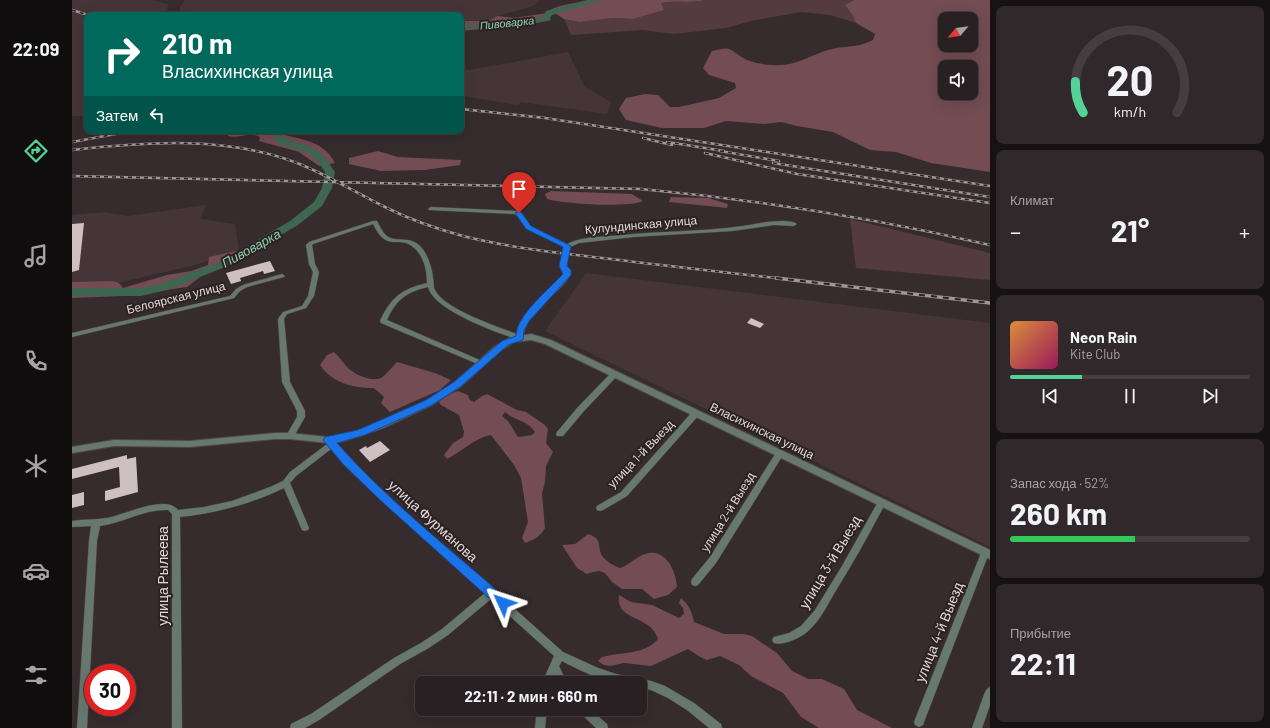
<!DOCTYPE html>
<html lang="ru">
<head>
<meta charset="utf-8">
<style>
	body { margin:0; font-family:Barlow,sans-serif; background:#30282a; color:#f1f3f6; height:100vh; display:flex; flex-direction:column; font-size:15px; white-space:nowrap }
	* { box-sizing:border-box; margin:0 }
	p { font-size:13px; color:#a5a3a5 }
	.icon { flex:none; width:22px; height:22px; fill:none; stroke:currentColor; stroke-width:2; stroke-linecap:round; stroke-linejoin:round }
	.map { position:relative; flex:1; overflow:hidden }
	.drawer { display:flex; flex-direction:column; gap:6px; padding:6px; background:#161213; width:280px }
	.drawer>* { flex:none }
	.hud { position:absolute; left:12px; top:12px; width:380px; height:122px; border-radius:8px; box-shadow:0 4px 16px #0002,0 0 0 1px #443e40; background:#00695c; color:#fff; overflow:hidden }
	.needle { width:26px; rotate:241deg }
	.buttons { position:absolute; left:866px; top:12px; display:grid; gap:8px }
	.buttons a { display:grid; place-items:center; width:40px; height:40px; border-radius:8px; background:#282022; box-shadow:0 4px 16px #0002,0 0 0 1px #443e40; font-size:20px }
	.speed { position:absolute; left:12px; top:664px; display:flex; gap:8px; font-size:20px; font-weight:700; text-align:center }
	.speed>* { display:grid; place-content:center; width:52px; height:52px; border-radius:50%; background:#282022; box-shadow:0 4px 16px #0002,0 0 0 1px #443e40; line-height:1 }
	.speed .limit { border:6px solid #d22; background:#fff; color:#111 }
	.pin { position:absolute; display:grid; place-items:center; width:34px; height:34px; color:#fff; margin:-41px -17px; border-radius:50% 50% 50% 0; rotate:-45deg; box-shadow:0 0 4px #0007 }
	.pin .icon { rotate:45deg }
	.me { position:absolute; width:44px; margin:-22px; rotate:312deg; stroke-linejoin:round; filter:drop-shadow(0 0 3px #0008) }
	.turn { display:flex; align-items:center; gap:14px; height:84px; padding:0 12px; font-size:18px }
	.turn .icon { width:52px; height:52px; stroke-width:2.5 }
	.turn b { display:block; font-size:28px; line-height:34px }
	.then { display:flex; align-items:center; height:38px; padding:0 12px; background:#0003; gap:8px; font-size:15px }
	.big { font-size:30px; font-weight:700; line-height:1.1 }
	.drawer .card { flex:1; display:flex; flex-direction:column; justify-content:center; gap:6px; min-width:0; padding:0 14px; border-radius:8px; background:#30282a }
	.drawer .dial { align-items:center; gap:0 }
	.dial svg { height:104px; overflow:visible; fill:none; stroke:#443e40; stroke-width:7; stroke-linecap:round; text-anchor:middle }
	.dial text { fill:#f1f3f6; stroke:none }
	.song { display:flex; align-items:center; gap:12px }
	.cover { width:48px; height:48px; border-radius:6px; background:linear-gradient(135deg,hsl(30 70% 55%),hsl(330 70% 35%)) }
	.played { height:4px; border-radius:2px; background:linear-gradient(90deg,#53d396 30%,#443e40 30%) }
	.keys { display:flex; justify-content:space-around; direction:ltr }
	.heat { display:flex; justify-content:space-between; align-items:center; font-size:22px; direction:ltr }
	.charge { height:6px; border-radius:3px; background:linear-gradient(90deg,#34c759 52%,#443e40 0) }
	.trip { position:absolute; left:343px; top:676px; width:232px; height:40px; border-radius:8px; background:#282022; box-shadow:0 4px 16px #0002,0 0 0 1px #443e40; font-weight:700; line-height:40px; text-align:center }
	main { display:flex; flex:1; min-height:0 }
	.tabs { display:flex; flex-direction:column; width:72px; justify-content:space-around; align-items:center; background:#100d0e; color:#a5a3a5 }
	.tabs .icon { width:28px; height:28px }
	.tabs .active { color:#53d396 }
	.tabs b { font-size:18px; color:#f1f3f6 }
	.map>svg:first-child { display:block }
	.built { fill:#453538 }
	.green { fill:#543b40 }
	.forest { fill:#744c53; fill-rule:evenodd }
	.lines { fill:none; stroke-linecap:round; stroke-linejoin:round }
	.river { fill:#3f6651; fill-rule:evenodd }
	.building { fill:#cdbfc2 }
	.minor-casing { stroke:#514749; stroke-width:1 }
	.tertiary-casing { stroke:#514749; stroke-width:2 }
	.minor { fill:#67786e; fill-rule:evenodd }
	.tertiary { fill:#67786e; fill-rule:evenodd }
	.rail-far1-casing { stroke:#9f9798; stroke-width:2.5 }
	.rail-casing { stroke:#9f9798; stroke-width:3.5 }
	.rail-far1 { stroke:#2c2123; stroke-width:1.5; stroke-dasharray:4; stroke-linecap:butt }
	.rail { stroke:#2c2123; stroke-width:2; stroke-dasharray:6; stroke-linecap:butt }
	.route { fill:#1a73e8; stroke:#114b97 }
	.labels { text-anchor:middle; stroke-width:4; stroke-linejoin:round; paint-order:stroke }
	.far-water-label { font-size:11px; font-style:italic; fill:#8dd0ab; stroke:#2c2123 }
	.street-label { font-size:12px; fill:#e0d9da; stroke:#2c2123 }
	.water-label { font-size:13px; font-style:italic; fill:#8dd0ab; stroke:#2c2123 }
	.near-street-label { font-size:14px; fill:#e0d9da; stroke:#2c2123 }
</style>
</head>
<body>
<main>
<nav class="tabs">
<b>22:09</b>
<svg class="icon active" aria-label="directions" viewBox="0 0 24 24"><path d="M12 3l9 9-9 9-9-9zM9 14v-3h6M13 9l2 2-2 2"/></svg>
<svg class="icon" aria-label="music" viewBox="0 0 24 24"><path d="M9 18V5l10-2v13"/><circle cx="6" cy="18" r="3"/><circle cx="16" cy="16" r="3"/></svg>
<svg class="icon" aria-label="phone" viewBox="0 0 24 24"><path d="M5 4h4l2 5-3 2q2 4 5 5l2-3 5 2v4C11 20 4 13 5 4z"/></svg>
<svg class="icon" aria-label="climate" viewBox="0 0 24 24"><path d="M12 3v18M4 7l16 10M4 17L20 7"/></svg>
<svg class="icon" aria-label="car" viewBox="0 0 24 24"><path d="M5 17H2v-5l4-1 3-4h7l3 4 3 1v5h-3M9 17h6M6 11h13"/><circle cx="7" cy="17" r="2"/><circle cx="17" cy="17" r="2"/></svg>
<svg class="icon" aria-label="filters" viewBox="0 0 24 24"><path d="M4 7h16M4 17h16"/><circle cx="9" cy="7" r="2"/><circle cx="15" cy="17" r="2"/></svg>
</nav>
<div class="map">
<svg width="918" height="728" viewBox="0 0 918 728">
	<rect width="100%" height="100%" fill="#362b2d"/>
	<g class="built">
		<polygon points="0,0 80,0 96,4 95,15 15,15 15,116 0,116"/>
		<polygon points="113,0 468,0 462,6 425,16 417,21 389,21 389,15 109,15 108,7"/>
		<polygon points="496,52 513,87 539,102 535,114 449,102 446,105 389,96 389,68 397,70"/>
		<polygon points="134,205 128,219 163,224 167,251 123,265 29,287 0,285 0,215 31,212 56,216"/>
		<polygon points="514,273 918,323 918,547 473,331"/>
	</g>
	<g class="green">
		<path d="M633,0H782L773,5L781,16L784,23L758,15L729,12L679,21L654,28L602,34L571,30L499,35L492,19L507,22L542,18L561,19L592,10L589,3C604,0 618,4 633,0Z"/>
		<polygon points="778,219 918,253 918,280 784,268"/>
	</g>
	<g class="forest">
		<path d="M515,0H633C618,4 604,0 589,3L592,10L561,19L542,18L507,22L492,19L478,10C489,4 502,4 515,0Z"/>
		<path d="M782,0H918V172L859,163L824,152L798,150L761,132L725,126L709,122L693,124L654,121L632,128H590L554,120L547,109L554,98L573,94L586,95L598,107H607L647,98L664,88L663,83L637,75L631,68L640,51C661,45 657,50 673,59C679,62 693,65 700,65C723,67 736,56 756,50C773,45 783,49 801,40L803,34L784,23L781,16L773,5ZM873,19H899V45H873ZM873,67H899V93H873Z"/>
		<polygon points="475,13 479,20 460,24 389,31 389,21 417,21 425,16 442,18"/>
		<path d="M155,131H205L209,134C231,140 252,141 263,163L247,166L227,152L187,141L188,137C177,131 168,139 156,136Z"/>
		<polygon points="306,151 326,157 389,160 388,165 353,170 309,171 277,164 277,158"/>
		<path d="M479,191L560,194L571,201C556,208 492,204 475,199L473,194Z"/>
		<polygon points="599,197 636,198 656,204 655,208 597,202"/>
		<polygon points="164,251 171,255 159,263 136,271 115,287 51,296 0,298 0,282 41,281 47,283 51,288 95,275 119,271 136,265 137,257"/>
		<path d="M262,352C268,357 271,363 276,368C283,375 300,382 309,378C314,375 320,367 325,362L363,373L379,380L368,390L318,412L309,403L312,397L302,388C281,388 260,383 248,365L255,355Z"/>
		<path d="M386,391L396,395L398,400L402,402L410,396L415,394L445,410L454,412L473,425L476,429L474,443L481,452L474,466L473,482L470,493L473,528C469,536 462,540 453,543L450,538L456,522L449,478L442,465L419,435C402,438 391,451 375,459L372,455L381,443L391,437L392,432L387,415L369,405L367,402L375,395ZM433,412C444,422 454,419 463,432L460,435L446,437L436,421L430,416Z"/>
		<path d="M516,534C532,539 524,547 531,557C535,562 543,566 548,568C557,565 564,557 573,554C593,547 604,570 605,587L596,595L582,599L570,589H550L540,582L533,573L527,571L521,572L515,574L505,568L490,545L503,544Z"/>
		<path d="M547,595L559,602L580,605L607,618L612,614L611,608L607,603L609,598C617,605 620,612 622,622L652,634H672L680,636L705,653L720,671L736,679H750L772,689L785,710L820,728H747L729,717L711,693L679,676L667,665L648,656L635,660L628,657L616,649L579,666L552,663L538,666L532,665L526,661L530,657C548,652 573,655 586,639C578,614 543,622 547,595Z"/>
	</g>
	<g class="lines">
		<g class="river">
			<polygon points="518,0 530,0 480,15 476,21 473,21 389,30 389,26 471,17 474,11"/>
			<path d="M197,131H207C219,147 228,140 242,149C251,154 257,163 263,172L260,188L250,206L226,225L156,266L95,290L69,296H0V288H69L88,284L148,262L218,221L242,202L250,188L253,172L247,163L235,152L207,144Z"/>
		</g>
	</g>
	<g class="building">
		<polygon points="12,223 7,270 0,272 0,224"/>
		<polygon points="198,261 203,271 192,274 191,271 168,278 169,281 159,284 154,273"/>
		<polygon points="679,318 692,324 688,328 675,323"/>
		<polygon points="308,441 318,450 298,462 287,450 294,446 295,448"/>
		<polygon points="55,455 55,459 64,457 66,492 33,501 33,491 48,487 47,467 0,479 0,469"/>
		<polygon points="12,492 12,505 0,508 0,495"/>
	</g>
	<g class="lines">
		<defs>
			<g id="minor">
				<path d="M359,207L445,211L450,214L459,227L495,244C509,237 525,237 540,236C583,231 628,232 671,226C683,224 715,217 725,224L722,226L702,225L660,231L561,237L507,243L498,247L494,266C496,268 499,270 498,274C496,284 470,304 462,312C455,320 453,328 451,338L448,340C427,334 361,310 356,287C334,292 324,300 315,320L410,361L411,363L408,365L309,323L308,321C319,297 330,289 355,283C355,268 350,249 334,243C328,241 322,243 316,241C308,238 305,231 301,224L241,244L240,245L243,264L247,272L242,296L234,308L215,314L212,319L218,382L233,411V417L221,438H215L214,436L225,417V411L210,382L206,319L211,312L230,306L236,296L241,272L237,264L234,245L237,242L301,221H305C308,226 310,232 315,236C324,243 338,235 349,247C356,255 360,268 361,278C362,282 361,287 363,290C372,309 426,327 445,334C449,308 477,295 492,275V271L488,266L492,247L455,229L446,216L442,214L357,210L356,209Z"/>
				<polygon points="210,274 213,276 212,277 175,287 168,291 162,298 0,337 0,333 158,296 164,289 171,285"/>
				<polygon points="540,372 543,372 547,374 512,411 491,436 485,436 484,434 485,432 506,407"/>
				<polygon points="624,410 627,411 628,413 627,415 555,496 531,510 528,511 525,510 524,508 525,506 549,492 621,411"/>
				<path d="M256,437L259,438C309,493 365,540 421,589L423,590L424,592L491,652L526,668L544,674L579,681L593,686L622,703L649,724L650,728H637L615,710L596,698L579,690L568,688V683C561,683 553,684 546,683C529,681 505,669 490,661L487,666L495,683H485L482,677L480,683H470L482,656L419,599L376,635L355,649L328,664L247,720L233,728H218L219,724L239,714L322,658L349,643L370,629L413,593L307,498L259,449L224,476L218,483L237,528L236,530L233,531L230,530L212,488C179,504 144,513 108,517L110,728H100V514L96,510C72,509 51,523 28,526L25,541L15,728H5L17,541L19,526L0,527V521C12,519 23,520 35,518C52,515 94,494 106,510L132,507L160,501L198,487L211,481L218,472L255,444L252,440L253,438Z"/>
				<polygon points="708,450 711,451 712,453 711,455 644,563 626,585 623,586 620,585 619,582 620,579 638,557 705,451"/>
				<path d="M810,499L813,500L814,502C798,533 781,563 763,592C755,606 747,622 735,632C728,638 711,646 702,643L700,640L702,637L717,633L729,626L743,610L770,566L807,500Z"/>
				<polygon points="913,549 916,550 917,553 852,722 851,725 847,727 843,725 842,722 909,553 910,550"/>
				<polygon points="918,687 918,705 910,728 900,728 913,692 915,689"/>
				<polygon points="465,709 475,709 473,728 463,728"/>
				<polygon points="506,709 518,709 535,724 536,728 524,728 507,712"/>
			</g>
			<polygon id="tertiary" points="459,334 479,340 918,550 918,559 473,344 459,340 442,342 428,351 388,387 360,405 311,428 272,441 256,443 218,439 203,439 118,447 42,446 0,453 0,447 42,440 118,441 203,433 218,433 256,437 272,435 305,424 354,401 382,383 422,347 437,338"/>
		</defs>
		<use href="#minor" class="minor-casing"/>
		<use href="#tertiary" class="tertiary-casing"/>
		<use href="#minor" class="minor"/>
		<use href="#tertiary" class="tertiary"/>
		<defs>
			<g id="rail-far1">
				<polyline points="0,10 16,15"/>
				<polyline points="389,109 473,118 918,186"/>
				<polyline points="571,138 600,145"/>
				<polyline points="0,142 60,131"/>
				<polyline points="595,142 652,151"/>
				<path d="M0,150C76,142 157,135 230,165C259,177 286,194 315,208C339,220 365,229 391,236C443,249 495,254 548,260C603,267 658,273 713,279"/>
				<polyline points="648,151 707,161"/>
				<polyline points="633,153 725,174 918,203"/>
				<polyline points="701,163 918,197"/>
				<path d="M0,176L569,189C687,200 803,218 918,245"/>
			</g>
			<polyline id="rail" points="704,278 918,303"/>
		</defs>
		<use href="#rail-far1" class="rail-far1-casing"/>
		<use href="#rail" class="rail-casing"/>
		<use href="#rail-far1" class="rail-far1"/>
		<use href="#rail" class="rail"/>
	</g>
	<path class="route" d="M447,211L449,212L459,226L499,246L495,266L499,270V275L458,320L452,330L451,340L436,345L388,387L360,405L293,435L265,443C314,499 379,550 435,599L437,603L435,607L431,608L427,607L307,499L271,464L251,440L253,437L286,430L354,400L382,382L430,341L444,336C444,316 477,289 491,274L487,266L491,247L454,229L443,213Z"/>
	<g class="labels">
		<g class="far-water-label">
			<text transform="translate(435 23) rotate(-6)" y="4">Пивоварка</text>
		</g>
		<g class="street-label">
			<text transform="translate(569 225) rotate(-5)" y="4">Кулундинская улица</text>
			<text transform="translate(104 298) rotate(-14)" y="4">Белоярская улица</text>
			<text transform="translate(690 431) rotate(26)" y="4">Власихинская улица</text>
			<text transform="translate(569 454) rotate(-46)" y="4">улица 1-й Выезд</text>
			<text transform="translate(656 512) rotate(-58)" y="4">улица 2-й Выезд</text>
		</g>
		<g class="water-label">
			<text transform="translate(179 248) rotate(-29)" y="5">Пивоварка</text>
		</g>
		<g class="near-street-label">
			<text transform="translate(361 521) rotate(42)" y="5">улица Фурманова</text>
			<text transform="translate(758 562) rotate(-59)" y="5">улица 3-й Выезд</text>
			<text transform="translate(91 576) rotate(-90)" y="5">улица Рылеева</text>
			<text transform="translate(867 632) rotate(-68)" y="5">улица 4-й Выезд</text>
		</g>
	</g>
</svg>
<div class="buttons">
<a><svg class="needle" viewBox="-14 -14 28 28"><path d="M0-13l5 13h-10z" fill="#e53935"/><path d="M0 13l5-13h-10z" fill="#a5a3a5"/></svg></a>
<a><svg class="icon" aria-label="sound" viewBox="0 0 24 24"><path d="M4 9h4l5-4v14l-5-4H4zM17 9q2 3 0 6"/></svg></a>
</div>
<div class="speed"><div class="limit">30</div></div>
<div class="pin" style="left:447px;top:213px;background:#d93025"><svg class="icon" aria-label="arrive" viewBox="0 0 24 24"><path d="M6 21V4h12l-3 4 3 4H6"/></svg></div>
<svg class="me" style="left:431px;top:603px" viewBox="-20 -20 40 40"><path d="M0-17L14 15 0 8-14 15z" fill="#1a73e8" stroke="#fff" stroke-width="4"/></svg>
<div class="trip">22:11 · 2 мин · 660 m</div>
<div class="hud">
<div class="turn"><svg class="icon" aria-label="right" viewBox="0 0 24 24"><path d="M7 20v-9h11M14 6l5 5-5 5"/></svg><div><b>210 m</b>Власихинская улица</div></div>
<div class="then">Затем<svg class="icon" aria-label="left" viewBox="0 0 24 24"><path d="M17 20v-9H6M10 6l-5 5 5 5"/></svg></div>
</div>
</div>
<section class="drawer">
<div class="card dial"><svg viewBox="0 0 100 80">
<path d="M14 69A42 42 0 1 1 86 69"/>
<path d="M14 69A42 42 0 0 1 8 45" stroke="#53d396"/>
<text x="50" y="56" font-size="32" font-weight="700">20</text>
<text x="50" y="72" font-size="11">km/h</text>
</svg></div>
<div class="card"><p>Климат</p>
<div class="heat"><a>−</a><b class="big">21°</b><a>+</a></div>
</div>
<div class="card">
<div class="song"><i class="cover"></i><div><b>Neon Rain</b><p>Kite Club</p></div></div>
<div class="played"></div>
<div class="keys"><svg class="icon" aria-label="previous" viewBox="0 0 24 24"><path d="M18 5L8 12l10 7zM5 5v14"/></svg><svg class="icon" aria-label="pause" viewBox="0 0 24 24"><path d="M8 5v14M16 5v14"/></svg><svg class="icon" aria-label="next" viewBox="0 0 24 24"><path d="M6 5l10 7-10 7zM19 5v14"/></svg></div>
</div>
<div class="card"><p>Запас хода · 52%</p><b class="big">260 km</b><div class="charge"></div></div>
<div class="card"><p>Прибытие</p><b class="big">22:11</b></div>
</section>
</main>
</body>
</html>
